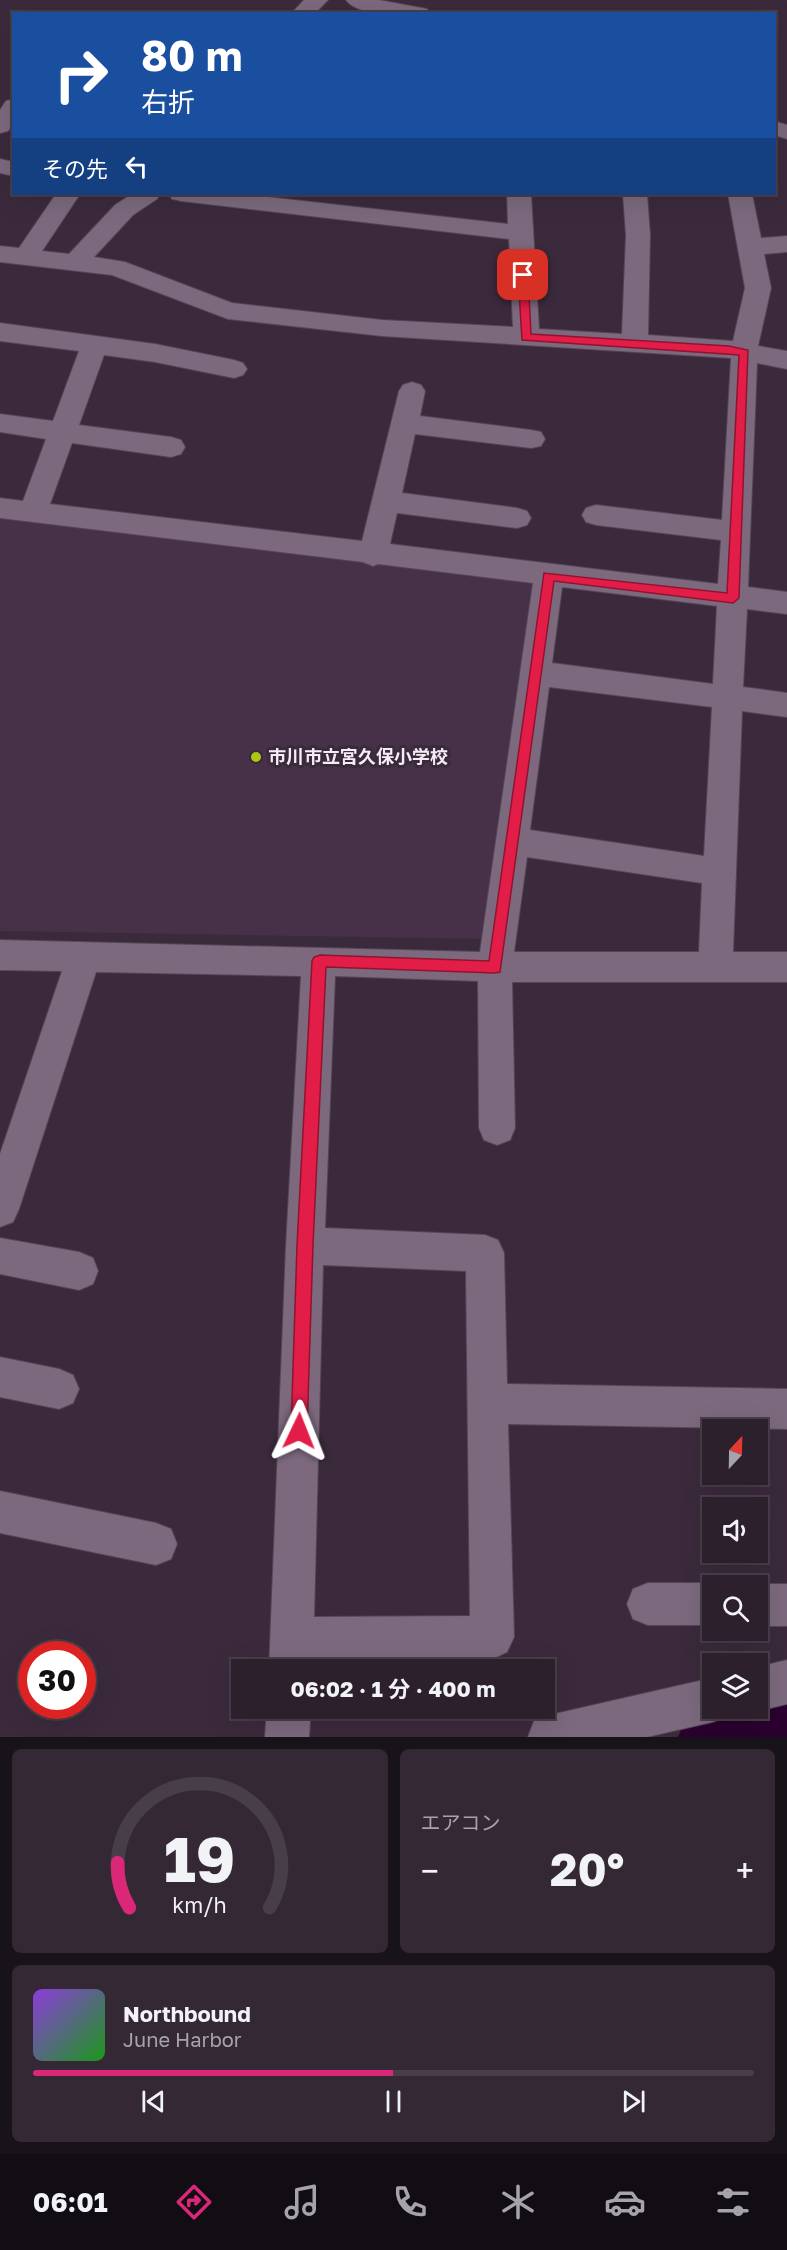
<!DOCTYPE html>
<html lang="ja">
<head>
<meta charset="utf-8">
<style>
	body { margin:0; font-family:"Golos Text","Noto Sans JP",sans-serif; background:#342835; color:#f1f3f6; height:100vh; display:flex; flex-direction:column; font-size:22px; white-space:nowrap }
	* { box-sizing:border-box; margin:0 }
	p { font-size:20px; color:#a6a3aa }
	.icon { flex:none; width:33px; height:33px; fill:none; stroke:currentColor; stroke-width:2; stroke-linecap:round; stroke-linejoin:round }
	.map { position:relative; height:1737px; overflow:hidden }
	.details { display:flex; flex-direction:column; gap:12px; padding:12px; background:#181219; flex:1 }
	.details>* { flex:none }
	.hud { position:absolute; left:12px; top:12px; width:764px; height:183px; border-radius:0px; box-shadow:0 6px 24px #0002,0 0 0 2px #483e49; background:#1a4fa0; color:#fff; overflow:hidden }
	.needle { width:39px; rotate:22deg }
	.buttons { position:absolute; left:702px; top:1419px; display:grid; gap:12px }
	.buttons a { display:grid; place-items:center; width:66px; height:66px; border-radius:0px; background:#2c202d; box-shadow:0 6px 24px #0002,0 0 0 2px #483e49; font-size:30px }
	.speed { position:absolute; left:18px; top:1641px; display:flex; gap:12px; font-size:30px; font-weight:700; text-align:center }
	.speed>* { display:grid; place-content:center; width:78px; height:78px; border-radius:50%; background:#2c202d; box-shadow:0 6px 24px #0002,0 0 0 2px #483e49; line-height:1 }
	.speed .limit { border:9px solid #d22; background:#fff; color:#111 }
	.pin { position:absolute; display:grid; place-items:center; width:51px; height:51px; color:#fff; margin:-26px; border-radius:12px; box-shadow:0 3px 9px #0006 }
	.me { position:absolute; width:66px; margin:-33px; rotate:2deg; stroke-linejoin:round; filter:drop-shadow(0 0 4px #0008) }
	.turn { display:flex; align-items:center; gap:21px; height:126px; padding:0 30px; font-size:27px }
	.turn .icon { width:78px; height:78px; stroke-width:2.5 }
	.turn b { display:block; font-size:42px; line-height:51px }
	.then { display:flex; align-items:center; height:57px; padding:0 30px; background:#0003; gap:12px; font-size:22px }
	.big { font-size:45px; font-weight:700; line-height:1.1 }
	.details .widget { flex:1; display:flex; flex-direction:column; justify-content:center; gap:9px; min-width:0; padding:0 21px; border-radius:9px; background:#342835 }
	.details .dial { align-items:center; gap:0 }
	.dial svg { height:156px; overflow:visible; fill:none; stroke:#483e49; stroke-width:7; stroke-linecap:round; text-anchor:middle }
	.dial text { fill:#f1f3f6; stroke:none }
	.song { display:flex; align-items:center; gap:18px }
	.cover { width:72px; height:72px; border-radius:9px; background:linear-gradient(135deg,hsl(270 70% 55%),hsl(120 70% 35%)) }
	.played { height:6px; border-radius:3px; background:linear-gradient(90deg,#db2777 50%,#483e49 50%) }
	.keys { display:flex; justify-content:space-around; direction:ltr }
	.heat { display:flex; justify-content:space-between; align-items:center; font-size:33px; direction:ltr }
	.details .tiles { flex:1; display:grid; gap:12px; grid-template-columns:1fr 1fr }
	.widget:last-child { grid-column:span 2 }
	.trip { position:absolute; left:231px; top:1659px; width:324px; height:60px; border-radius:0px; background:#2c202d; box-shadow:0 6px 24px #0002,0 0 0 2px #483e49; font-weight:700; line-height:60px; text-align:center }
	.dock { display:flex; height:96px; justify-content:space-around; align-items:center; background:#120d12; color:#a6a3aa }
	.dock .icon { width:42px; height:42px }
	.dock .current { color:#db2777 }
	.dock b { font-size:27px; color:#f1f3f6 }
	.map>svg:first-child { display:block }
	.built { fill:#463148 }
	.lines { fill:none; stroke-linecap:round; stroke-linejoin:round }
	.river { fill:#2a002f; fill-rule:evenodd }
	.minor-casing { stroke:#544656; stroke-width:2 }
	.minor { fill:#7c697e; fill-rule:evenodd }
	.route { fill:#e11d48; stroke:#92132f; stroke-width:1.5 }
	.poi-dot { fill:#acc611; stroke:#3b2a3c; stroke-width:2 }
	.labels { text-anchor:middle; stroke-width:6; stroke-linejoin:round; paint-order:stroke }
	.poi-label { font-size:18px; font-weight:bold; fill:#f6ebf7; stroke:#3b2a3c; text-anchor:start }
</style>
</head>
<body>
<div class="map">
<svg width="787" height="1737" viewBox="0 0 787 1737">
	<rect width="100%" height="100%" fill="#3b2a3c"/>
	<polygon class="built" points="0,517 537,582 485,939 0,931"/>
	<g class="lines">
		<polygon class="river" points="787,1678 787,1737 678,1737 691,1706 712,1697 712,1708 758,1708 758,1685"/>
		<defs>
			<g id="minor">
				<polygon points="304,0 328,0 314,14 291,14"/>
				<path d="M346,0H379L427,9L429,14C409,14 359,18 346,0Z"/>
				<polygon points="14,99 14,123 8,131 0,133 0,110 6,101"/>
				<polygon points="774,121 787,125 787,139 774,135"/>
				<polygon points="0,159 14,162 14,176 0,173"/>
				<path d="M56,194H80L42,251L69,254L115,205L132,194H160L157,199L133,215L94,257L125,262L232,303L382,320L513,327L509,239L181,201L172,199L169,194H241L508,224L507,194H531L539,329L622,334L626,235L623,194H647L650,235L648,335L733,341L745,288L728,194H752L761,238L787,236V252L764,254L771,288L758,346L787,351V369L757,363L748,587L787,592V614L747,609L743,687L787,693V717L742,711L733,952H787V982H512L515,1128L510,1140L497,1145L484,1140L479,1128L478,981L335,976L325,1228L485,1235L498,1240L504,1253L507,1384L787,1389V1429L508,1424L514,1637L507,1652L492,1659L313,1660V1670H269L286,1246L301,976L96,972L19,1209L13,1222L0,1227V1154L62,971L0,970V940L480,952L533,583L378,564L373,566L363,562L0,518V498L23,501L46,439L0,432V414L53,421L79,351L0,341V323L155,344L234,360L243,363L247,369L243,375L234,378L155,362L104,355L79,425L171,437L181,440L185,447L181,454L171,457L72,443L50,504L362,541L399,391L403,385L412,382L421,385L425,391L420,416L531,430L541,432L545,439L541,446L531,448L415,434L402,493L517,508L527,511L531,518L527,525L517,528L397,513L390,544L718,584L721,540L596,525L586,522L582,515L586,508L596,505L722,520L731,358L382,336L228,319L112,275L0,262V246L19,248ZM562,587L717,606L713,684L552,663ZM549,687L712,707L704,856L530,830ZM527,857L702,883L699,952H514ZM323,1265L466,1271L470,1616L314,1617Z"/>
				<polygon points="0,1238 79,1252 93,1258 98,1271 93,1284 79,1290 0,1274"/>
				<polygon points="0,1357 59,1369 73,1375 79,1389 73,1403 59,1409 0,1397"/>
				<polygon points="0,1491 156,1523 171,1529 177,1544 171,1559 156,1565 0,1533"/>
				<polygon points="648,1583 712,1583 719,1586 712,1586 712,1625 648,1625 633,1619 627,1604 633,1589"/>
				<polygon points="758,1584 787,1584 787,1626 758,1626 758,1586 753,1586"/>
				<polygon points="787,1660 787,1704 758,1711 752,1708 758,1708 758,1667"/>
				<polygon points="712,1678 712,1708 730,1708 728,1716 712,1722 647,1737 528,1737 534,1721 550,1715"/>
				<polygon points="267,1708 311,1708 309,1737 265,1737"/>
			</g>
		</defs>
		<use href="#minor" class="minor-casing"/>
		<use href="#minor" class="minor"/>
	</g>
	<polygon class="route" points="523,271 528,275 531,334 729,346 748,350 739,598 733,603 554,581 500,972 495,973 326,967 313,1245 307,1431 305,1437 299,1439 293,1437 291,1431 297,1245 312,961 314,957 320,955 489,961 544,573 727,593 739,355 522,340 518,275"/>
	<circle class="poi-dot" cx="256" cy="757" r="6"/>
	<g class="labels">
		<g class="poi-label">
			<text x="268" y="763">市川市立宮久保小学校</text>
		</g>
	</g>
</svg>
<div class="buttons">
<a><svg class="needle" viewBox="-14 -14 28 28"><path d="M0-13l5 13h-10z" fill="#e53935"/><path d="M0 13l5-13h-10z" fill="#a6a3aa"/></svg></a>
<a><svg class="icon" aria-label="sound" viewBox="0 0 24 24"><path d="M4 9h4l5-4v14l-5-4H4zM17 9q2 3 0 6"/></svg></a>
<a><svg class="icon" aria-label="search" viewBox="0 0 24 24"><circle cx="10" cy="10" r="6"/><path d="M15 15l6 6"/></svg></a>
<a><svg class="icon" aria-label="layers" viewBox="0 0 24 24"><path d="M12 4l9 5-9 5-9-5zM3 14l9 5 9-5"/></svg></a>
</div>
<div class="speed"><div class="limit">30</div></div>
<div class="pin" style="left:523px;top:275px;background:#d93025"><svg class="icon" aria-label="arrive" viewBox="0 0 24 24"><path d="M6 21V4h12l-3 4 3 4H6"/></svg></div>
<svg class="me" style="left:299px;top:1431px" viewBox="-20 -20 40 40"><path d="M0-17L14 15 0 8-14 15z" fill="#e11d48" stroke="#fff" stroke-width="4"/></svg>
<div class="trip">06:02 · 1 分 · 400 m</div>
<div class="hud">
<div class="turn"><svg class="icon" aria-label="right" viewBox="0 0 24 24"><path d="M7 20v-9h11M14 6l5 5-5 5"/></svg><div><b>80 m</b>右折</div></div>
<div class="then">その先<svg class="icon" aria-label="left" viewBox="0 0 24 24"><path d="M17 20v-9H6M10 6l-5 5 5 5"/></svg></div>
</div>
</div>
<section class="details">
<div class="tiles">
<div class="widget dial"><svg viewBox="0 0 100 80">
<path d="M14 69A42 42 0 1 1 86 69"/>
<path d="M14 69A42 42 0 0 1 8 46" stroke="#db2777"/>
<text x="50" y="56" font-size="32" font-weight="700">19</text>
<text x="50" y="72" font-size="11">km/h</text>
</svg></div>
<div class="widget"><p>エアコン</p>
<div class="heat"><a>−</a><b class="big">20°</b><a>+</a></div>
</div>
<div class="widget">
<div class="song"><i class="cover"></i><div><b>Northbound</b><p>June Harbor</p></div></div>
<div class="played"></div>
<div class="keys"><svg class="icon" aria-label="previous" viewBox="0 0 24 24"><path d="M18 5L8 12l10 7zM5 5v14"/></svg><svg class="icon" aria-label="pause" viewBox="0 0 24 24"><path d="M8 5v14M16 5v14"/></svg><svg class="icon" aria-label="next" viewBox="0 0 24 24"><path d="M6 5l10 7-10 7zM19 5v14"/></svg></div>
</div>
</div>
</section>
<nav class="dock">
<b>06:01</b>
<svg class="icon current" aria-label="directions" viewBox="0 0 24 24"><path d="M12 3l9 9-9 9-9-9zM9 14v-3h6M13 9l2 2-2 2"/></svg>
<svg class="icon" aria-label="music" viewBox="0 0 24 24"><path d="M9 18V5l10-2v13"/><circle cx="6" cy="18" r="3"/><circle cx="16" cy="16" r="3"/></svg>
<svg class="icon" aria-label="phone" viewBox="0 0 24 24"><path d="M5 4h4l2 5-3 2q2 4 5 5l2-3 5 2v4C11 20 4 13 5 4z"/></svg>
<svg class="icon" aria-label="climate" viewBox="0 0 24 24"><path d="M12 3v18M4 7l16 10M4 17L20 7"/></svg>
<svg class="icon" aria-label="car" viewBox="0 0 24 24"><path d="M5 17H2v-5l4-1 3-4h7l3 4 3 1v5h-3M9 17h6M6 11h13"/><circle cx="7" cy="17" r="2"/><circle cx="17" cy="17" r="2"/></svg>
<svg class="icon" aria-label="filters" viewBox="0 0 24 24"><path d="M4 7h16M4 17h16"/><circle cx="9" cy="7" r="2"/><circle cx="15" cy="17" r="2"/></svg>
</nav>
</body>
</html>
